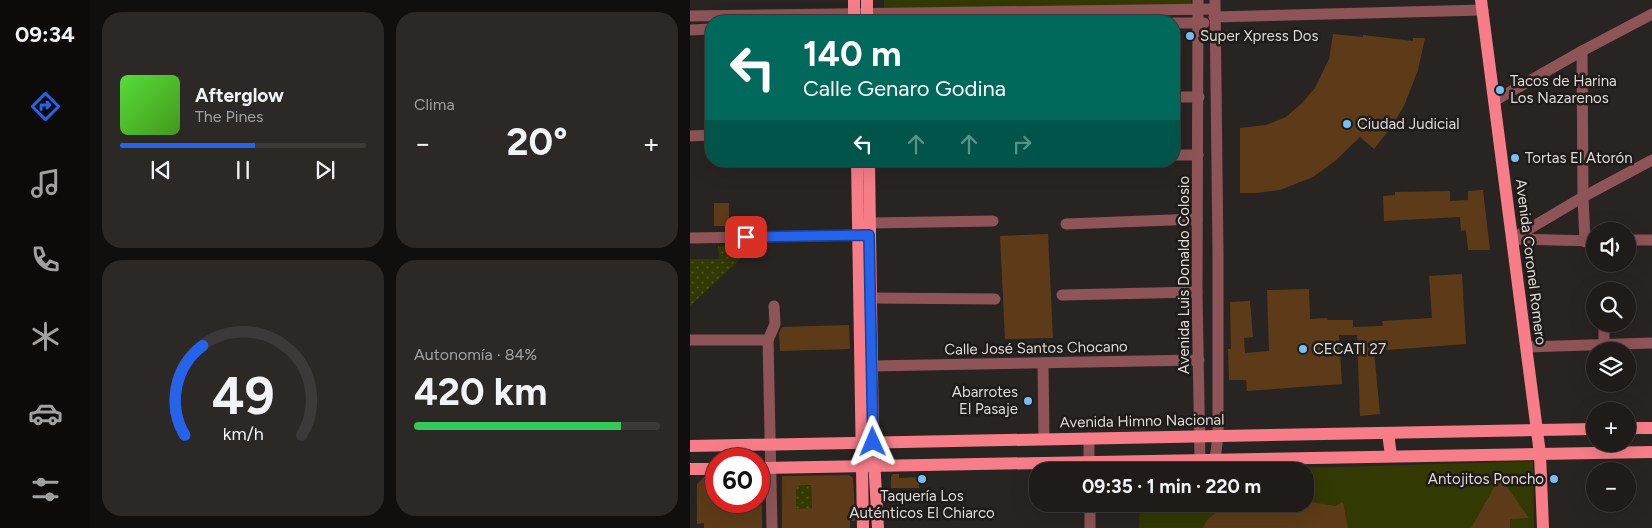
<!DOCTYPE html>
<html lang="es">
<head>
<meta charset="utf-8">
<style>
	body { margin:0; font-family:Figtree,sans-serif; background:#2b2826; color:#f1f3f6; height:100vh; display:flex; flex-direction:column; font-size:19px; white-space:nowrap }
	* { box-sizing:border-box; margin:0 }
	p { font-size:16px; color:#a1a1a2 }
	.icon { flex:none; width:28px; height:28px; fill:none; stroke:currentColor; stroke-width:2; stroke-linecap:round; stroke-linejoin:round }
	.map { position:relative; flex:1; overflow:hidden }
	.sheet { display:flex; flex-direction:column; gap:12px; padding:12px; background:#100f0e; width:600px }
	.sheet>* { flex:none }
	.guide { position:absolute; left:15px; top:15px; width:475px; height:152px; border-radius:20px; box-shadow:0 5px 20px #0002,0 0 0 1px #3c3938; background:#00695c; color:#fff; overflow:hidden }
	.controls { position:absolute; left:896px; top:222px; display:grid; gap:10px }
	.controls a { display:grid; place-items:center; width:50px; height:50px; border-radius:50%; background:#1e1b19; box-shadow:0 5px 20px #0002,0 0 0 1px #3c3938; font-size:25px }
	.speed { position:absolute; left:15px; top:448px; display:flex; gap:10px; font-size:25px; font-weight:700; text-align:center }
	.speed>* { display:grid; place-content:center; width:65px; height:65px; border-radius:50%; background:#1e1b19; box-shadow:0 5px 20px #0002,0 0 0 1px #3c3938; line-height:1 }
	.speed .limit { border:8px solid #d22; background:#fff; color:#111 }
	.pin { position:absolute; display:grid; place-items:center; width:42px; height:42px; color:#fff; margin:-21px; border-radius:10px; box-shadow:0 2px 8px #0006 }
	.me { position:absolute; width:55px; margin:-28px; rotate:359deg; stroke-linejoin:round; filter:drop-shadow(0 0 4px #0008) }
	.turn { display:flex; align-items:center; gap:18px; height:105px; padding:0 15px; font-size:22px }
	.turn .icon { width:65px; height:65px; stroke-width:2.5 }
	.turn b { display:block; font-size:35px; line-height:42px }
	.lanes { display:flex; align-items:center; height:48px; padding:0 15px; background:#0003; justify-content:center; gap:25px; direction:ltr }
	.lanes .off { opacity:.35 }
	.big { font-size:38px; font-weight:700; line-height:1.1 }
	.sheet .widget { flex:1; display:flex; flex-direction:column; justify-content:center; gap:8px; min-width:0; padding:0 18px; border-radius:20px; background:#2b2826 }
	.sheet .dial { align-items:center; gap:0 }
	.dial svg { height:130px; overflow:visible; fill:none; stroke:#3c3938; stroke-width:7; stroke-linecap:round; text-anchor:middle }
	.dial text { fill:#f1f3f6; stroke:none }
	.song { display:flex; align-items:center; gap:15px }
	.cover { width:60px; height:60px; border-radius:8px; background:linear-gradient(135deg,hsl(110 70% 55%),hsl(100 70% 35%)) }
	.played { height:5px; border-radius:2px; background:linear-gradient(90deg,#2563eb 55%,#3c3938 55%) }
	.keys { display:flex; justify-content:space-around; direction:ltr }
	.heat { display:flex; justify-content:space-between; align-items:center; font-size:28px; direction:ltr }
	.charge { height:8px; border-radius:4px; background:linear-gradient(90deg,#34c759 84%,#3c3938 0) }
	.sheet .tiles { flex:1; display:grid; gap:12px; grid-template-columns:repeat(2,1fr) }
	.trip { position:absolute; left:339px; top:462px; width:285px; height:50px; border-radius:20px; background:#1e1b19; box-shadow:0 5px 20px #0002,0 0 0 1px #3c3938; font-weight:700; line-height:50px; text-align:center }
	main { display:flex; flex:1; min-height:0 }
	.tab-bar { display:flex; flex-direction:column; width:90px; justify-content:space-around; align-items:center; background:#0c0b0a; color:#a1a1a2 }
	.tab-bar .icon { width:35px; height:35px }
	.tab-bar .selected { color:#2563eb }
	.tab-bar b { font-size:22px; color:#f1f3f6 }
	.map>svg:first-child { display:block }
	.garden { fill:url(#garden-dots) }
	.pitch { fill:#323902 }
	.building { fill:#5d3b18; fill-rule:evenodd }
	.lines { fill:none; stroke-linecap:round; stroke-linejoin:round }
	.minor { stroke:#8e5458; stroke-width:11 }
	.major { stroke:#f77e89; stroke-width:12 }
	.route-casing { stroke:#184099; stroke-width:12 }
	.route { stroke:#2563eb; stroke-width:9 }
	.poi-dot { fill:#75c0f6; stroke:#1f1b18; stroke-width:2 }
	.labels { text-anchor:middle; stroke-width:5; stroke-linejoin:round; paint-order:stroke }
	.poi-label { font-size:15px; fill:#dedcda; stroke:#1f1b18; text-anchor:start }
	.street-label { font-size:15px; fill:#dedcda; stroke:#1f1b18 }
</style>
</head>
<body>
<main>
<nav class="tab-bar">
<b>09:34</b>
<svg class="icon selected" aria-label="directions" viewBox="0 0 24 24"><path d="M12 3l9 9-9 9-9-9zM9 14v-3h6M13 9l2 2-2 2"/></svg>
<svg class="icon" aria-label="music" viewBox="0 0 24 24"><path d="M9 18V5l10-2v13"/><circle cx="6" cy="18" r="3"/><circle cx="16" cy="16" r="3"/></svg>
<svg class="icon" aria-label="phone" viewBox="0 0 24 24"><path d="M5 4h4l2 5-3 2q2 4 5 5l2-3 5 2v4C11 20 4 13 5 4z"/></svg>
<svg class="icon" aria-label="climate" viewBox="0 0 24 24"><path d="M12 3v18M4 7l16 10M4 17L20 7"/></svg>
<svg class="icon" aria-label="car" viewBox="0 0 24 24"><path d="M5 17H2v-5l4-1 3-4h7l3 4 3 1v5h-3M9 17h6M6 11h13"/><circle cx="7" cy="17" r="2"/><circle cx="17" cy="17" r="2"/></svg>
<svg class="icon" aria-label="filters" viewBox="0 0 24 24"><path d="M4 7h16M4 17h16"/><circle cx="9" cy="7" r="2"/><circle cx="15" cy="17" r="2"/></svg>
</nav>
<section class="sheet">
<div class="tiles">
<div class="widget">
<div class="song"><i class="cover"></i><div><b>Afterglow</b><p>The Pines</p></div></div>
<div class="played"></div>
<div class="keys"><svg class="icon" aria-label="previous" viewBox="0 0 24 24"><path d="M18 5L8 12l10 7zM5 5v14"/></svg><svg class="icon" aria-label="pause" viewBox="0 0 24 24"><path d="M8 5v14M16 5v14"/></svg><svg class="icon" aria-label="next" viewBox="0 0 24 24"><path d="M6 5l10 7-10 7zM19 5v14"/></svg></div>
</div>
<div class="widget"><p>Clima</p>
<div class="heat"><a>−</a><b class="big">20°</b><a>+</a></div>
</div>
<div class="widget dial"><svg viewBox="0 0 100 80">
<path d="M14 69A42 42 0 1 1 86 69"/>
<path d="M14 69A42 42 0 0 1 25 14" stroke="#2563eb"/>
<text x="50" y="56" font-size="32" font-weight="700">49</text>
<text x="50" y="72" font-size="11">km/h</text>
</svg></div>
<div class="widget"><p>Autonomía · 84%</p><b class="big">420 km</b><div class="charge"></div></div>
</div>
</section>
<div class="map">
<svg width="962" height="528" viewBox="0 0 962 528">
	<defs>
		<pattern id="garden-dots" width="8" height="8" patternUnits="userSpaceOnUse" patternTransform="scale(1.25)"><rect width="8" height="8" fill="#323902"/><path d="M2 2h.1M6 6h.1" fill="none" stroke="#4f5526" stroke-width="1.8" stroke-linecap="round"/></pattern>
	</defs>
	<rect width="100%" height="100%" fill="#282421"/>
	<g class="garden">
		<polygon points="28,246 57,246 57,253 0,306 0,259 29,259"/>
		<polygon points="106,486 121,486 122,508 128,508 100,510"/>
	</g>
	<g class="pitch">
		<polygon points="194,0 501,0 501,7 194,8"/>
		<polygon points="843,461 844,528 449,528 450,504 615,504 615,471 450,471 450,469 651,467"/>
	</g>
	<g class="building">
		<polygon points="643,34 673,37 673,35 723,41 723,38 735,38 728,70 714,106 700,129 684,149 670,137 645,161 623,177 590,190 567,193 550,193 550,128 576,125 596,117 612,103 625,88 639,59"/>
		<polygon points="793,190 800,250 778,250 776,230 771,231 770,217 694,221 693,196 705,195 705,192 760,191 760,201 778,200 778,191"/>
		<rect x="24" y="203" width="15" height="23"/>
		<polygon points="358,234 363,338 315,339 310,236"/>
		<polygon points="772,274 776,344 684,351 690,414 670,416 667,335 649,335 652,384 557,391 556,380 539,380 538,349 541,349 540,302 560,301 563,337 554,338 555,353 579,351 577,290 619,289 620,319 637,318 638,320 663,320 663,327 693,326 692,321 742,318 739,276"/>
		<polygon points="159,325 160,349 90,351 89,333 92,327"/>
		<polygon points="203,474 209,474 209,478 229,477 229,488 201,488 201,477"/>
		<path d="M159,475L163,478L164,496L165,521H160V528H92V476ZM121,485L122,508L106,509V486Z"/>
		<polygon points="14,477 26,477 26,501 72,501 72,528 14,528 14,523 7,524 7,484"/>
		<polygon points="810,477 839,518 820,519 820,528 781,528"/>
		<polygon points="615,501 645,506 653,502 658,528 513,528 517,520 527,512 541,508 555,507 557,504 615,504"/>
	</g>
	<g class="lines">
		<g class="minor">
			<polyline points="508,0 507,292 510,460"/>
			<polyline points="525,0 528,253 528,436 525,459"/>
			<polyline points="0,16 524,9"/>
			<polyline points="524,17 793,10"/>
			<polyline points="484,23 514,23"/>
			<polyline points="0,30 21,29"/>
			<polyline points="892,51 893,197 895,242"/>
			<polyline points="484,97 509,97"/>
			<polyline points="804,101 892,51 962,14"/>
			<polyline points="0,136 21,135"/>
			<polyline points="484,155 508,155"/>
			<polyline points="181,223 303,221"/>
			<polyline points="376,224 507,219"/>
			<polyline points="0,238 177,235"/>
			<polyline points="822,239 893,197 962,160"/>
			<polyline points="824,239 905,241"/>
			<polyline points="938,240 962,240"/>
			<polyline points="372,295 507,292"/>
			<polyline points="181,298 305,299"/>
			<polyline points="914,324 914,344"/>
			<polyline points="0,340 78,340"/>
			<polyline points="836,347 962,343"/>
			<polyline points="353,363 354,439"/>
			<polyline points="182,366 509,360"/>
			<polyline points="399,438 399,471"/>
			<polyline points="400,504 400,528"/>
			<polyline points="82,528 78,340 85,324 84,306"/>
		</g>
		<g class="major">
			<polyline points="164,0 164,21"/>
			<polyline points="791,0 850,454 853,528"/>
			<polyline points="177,21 177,0"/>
			<polyline points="167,161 173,528"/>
			<polyline points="179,161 183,442 188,528"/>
			<polyline points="938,428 962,428"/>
			<polyline points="698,433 701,456"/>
			<polyline points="0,446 905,429"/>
			<polyline points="69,468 962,452"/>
			<polyline points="0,469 26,469"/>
		</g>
	</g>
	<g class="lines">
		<defs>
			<polyline id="route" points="56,237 179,235 183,442"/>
		</defs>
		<use href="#route" class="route-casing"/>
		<use href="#route" class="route"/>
	</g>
	<g class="poi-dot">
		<circle cx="500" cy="36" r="5"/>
		<circle cx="810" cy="90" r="5"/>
		<circle cx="657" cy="124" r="5"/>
		<circle cx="825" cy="158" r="5"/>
		<circle cx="613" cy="349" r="5"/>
		<circle cx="338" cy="401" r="5"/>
		<circle cx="232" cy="479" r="5"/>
		<circle cx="864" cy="479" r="5"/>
	</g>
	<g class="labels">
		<g class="poi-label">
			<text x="510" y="41">Super Xpress Dos</text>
			<text x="820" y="86">Tacos de Harina<tspan x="820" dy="17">Los Nazarenos</tspan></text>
			<text x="667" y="129">Ciudad Judicial</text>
			<text x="835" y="163">Tortas El Atorón</text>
			<text x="623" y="354">CECATI 27</text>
			<text x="328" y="397" text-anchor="end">Abarrotes<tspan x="328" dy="17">El Pasaje</tspan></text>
			<text x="854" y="484" text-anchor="end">Antojitos Poncho</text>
			<text x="232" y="501" text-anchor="middle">Taquería Los<tspan x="232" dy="17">Auténticos El Chiarco</tspan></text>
		</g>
		<g class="street-label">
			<text transform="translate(841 262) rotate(83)" y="5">Avenida Coronel Romero</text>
			<text transform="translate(494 275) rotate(-90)" y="5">Avenida Luis Donaldo Colosio</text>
			<text transform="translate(346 348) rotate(-1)" y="5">Calle José Santos Chocano</text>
			<text transform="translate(452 421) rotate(-1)" y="5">Avenida Himno Nacional</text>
		</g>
	</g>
</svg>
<div class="controls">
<a><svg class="icon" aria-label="sound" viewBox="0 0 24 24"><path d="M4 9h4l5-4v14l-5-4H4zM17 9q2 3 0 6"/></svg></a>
<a><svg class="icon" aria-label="search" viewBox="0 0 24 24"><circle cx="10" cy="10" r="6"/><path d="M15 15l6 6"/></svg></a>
<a><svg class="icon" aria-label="layers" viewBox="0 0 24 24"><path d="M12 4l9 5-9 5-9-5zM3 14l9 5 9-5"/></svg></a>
<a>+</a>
<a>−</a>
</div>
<div class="speed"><div class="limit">60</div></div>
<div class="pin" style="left:56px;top:237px;background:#d93025"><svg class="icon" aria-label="arrive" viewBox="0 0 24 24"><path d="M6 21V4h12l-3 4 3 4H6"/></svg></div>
<svg class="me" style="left:183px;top:442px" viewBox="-20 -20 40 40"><path d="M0-17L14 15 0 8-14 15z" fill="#2563eb" stroke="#fff" stroke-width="4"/></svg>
<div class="trip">09:35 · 1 min · 220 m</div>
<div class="guide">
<div class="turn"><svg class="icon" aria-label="left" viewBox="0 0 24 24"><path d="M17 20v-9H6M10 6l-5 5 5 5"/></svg><div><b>140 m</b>Calle Genaro Godina</div></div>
<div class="lanes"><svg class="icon" aria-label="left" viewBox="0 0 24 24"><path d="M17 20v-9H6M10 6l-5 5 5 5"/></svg><svg class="icon off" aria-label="ahead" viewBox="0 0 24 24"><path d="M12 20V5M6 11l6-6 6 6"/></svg><svg class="icon off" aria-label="ahead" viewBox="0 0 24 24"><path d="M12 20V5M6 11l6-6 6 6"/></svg><svg class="icon off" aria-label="right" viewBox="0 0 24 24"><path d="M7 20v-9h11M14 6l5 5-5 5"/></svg></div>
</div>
</div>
</main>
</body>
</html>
